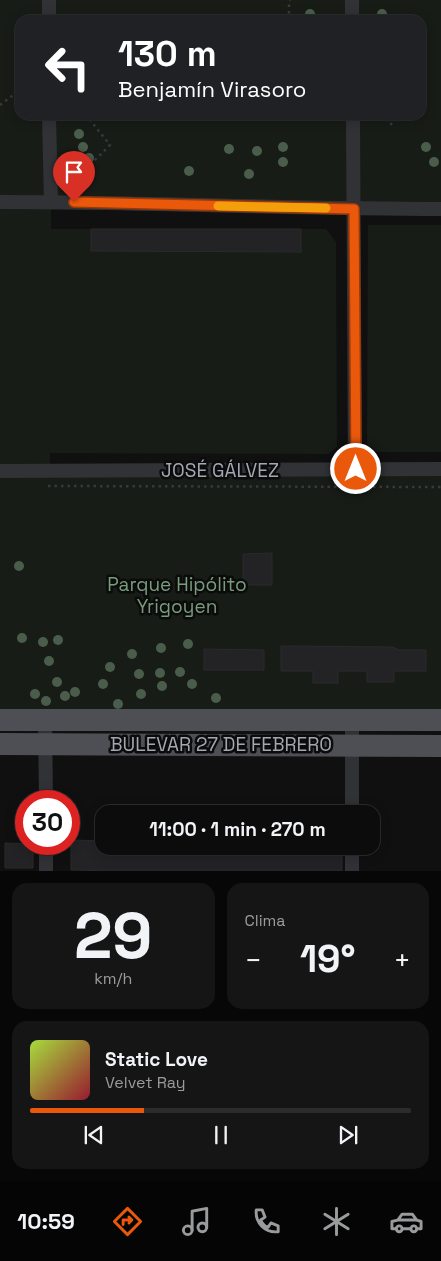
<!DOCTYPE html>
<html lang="es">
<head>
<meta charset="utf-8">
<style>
	body { margin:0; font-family:"Space Grotesk",sans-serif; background:#151516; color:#f1f3f6; height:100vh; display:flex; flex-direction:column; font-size:19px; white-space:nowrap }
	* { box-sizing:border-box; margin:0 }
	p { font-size:16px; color:#9a9b9d }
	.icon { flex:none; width:28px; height:28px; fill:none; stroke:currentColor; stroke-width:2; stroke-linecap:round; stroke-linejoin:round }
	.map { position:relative; height:871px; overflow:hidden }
	.details { display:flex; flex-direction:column; gap:12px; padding:12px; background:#070707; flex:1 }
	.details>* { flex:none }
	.top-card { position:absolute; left:15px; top:15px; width:411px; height:105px; border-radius:15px; box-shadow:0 2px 12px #0003,0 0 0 1px #2c2c2e; background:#202124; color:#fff; overflow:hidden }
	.speed { position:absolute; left:15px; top:790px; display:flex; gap:10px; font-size:25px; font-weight:700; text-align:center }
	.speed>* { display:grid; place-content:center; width:65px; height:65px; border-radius:50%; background:#0c0c0d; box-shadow:0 2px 12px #0003,0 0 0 1px #2c2c2e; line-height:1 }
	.speed .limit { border:8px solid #d22; background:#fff; color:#111 }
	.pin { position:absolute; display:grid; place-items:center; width:42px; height:42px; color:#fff; margin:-51px -21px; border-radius:50% 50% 50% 0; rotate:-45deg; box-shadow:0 0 5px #0007 }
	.pin .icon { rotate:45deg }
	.me { position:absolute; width:55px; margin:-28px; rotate:0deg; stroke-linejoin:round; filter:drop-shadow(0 0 4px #0008) }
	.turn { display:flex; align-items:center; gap:18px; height:105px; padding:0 20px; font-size:22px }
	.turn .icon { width:65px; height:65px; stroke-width:2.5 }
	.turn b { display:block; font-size:35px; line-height:42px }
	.big { font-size:38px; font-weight:600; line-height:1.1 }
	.details .card { flex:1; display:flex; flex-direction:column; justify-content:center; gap:8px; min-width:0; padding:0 18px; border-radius:15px; background:#151516 }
	.details .dial { align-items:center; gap:0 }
	.dial b { font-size:65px; line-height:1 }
	.song { display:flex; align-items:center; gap:15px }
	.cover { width:60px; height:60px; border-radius:8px; background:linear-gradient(135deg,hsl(80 70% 55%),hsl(350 70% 35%)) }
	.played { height:5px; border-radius:2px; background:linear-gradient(90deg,#ea580c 30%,#2c2c2e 30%) }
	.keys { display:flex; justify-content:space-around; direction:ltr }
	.heat { display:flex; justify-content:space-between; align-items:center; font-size:28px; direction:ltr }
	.details .tiles { flex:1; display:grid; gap:12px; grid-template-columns:1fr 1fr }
	.card:last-child { grid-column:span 2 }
	.trip { position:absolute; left:95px; top:805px; width:285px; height:50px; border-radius:15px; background:#0c0c0d; box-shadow:0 2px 12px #0003,0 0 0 1px #2c2c2e; font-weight:600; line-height:50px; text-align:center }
	.tab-bar { display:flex; height:80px; justify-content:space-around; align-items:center; background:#050505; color:#9a9b9d }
	.tab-bar .icon { width:35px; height:35px }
	.tab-bar .active { color:#ea580c }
	.tab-bar b { font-size:22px; color:#f1f3f6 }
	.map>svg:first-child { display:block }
	.green { fill:#171c17; fill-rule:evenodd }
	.building { fill:#232325; stroke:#2a2a2d }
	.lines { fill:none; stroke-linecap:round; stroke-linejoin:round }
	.path { stroke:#37393d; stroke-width:2.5; stroke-dasharray:2.5 4; stroke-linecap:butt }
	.street { stroke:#313236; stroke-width:14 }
	.primary { stroke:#4d4f55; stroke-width:22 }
	.tree { fill:#4a5d4b }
	.route-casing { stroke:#983908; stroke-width:12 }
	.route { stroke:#ea580c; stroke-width:9 }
	.slow { stroke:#f59e0b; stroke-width:9 }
	.labels { text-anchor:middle; stroke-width:5; stroke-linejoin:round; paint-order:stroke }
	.street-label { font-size:19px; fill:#a2a7b2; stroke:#0b0b0c }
	.park-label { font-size:19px; fill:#799c7b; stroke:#0b0b0c }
</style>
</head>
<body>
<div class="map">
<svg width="441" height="871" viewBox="0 0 441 871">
	<rect width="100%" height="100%" fill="#101011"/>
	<g class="green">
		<path d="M0,0H441V209L51,203V229H326L336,242L337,447L328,454L50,453V471L441,469V720H0ZM20,20H421V115H20Z"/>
		<polygon points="368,225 441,225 441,452 367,452"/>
	</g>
	<g class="building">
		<polygon points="91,229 301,229 301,252 91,251"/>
		<polygon points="272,553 272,585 243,585 243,554"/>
		<polygon points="281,646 393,647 399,650 426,650 426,671 394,671 394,682 367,682 367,671 338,671 338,683 313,683 313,671 281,671"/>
		<polygon points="204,649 264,650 264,670 204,670"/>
		<polygon points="71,840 104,841 104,846 342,846 342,871 109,871 71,870"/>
		<polygon points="5,843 33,844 33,868 5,868"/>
	</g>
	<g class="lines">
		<g class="path">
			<polyline points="289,20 289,1 290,0"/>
			<polyline points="0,105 20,90"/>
			<polyline points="380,115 395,127"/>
			<polyline points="74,191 75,180 110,145 86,115"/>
			<polyline points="48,486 441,487"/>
		</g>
		<g class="street">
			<polyline points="352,0 352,20"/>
			<polyline points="49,20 49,0"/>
			<polyline points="49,115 51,202"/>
			<polyline points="353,115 355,469"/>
			<path d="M0,202C147,202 294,209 441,209"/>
			<polyline points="0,471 441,469"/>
			<polyline points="45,720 46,801"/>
			<polyline points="352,814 352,720"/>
			<polyline points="46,844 46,871"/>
			<polyline points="352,871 352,846"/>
		</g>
		<g class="primary">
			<polyline points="0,720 441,720"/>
			<polyline points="0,744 441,746"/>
		</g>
	</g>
	<g class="tree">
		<circle cx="310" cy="14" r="5"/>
		<circle cx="382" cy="14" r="5"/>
		<circle cx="79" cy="134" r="5"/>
		<circle cx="83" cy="147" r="5"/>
		<circle cx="283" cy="147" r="5"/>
		<circle cx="426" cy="147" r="5"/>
		<circle cx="229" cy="149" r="5"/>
		<circle cx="257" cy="151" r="5"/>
		<circle cx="89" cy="158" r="5"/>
		<circle cx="283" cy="162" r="5"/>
		<circle cx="434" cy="162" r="5"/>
		<circle cx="189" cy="171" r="5"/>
		<circle cx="249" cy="174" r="5"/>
		<circle cx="19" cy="566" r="5"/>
		<circle cx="22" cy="638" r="5"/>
		<circle cx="58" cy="640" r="5"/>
		<circle cx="43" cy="642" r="5"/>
		<circle cx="188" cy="644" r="5"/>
		<circle cx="161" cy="648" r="5"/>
		<circle cx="132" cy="654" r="5"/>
		<circle cx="49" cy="661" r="5"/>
		<circle cx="110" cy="667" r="5"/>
		<circle cx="180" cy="672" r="5"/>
		<circle cx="160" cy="673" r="5"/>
		<circle cx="139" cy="674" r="5"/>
		<circle cx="57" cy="682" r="5"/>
		<circle cx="103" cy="684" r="5"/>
		<circle cx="192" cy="684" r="5"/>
		<circle cx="162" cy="686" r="5"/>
		<circle cx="75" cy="692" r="5"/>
		<circle cx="35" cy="694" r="5"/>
		<circle cx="141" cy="694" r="5"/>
		<circle cx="65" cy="696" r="5"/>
		<circle cx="216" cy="698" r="5"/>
		<circle cx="46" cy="701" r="5"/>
		<circle cx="118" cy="704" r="5"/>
	</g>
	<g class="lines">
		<defs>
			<polyline id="route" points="74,202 354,209 356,469"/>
		</defs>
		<use href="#route" class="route-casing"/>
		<use href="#route" class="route"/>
		<polyline class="slow" points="218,206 326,208"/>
	</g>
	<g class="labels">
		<g class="street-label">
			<text x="220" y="477">JOSÉ GÁLVEZ</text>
			<text x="221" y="751">BULEVAR 27 DE FEBRERO</text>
		</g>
		<g class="park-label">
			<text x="177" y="591">Parque Hipólito<tspan x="177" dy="22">Yrigoyen</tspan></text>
		</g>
	</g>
</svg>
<div class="speed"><div class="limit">30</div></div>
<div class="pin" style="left:74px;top:202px;background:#d93025"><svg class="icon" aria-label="arrive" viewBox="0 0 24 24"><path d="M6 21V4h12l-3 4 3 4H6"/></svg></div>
<svg class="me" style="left:356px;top:469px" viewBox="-20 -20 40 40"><circle r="17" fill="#ea580c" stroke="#fff" stroke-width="3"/><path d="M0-11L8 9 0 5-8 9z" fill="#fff"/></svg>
<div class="trip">11:00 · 1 min · 270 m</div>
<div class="top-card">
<div class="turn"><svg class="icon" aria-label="left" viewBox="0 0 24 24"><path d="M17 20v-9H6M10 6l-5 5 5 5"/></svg><div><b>130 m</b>Benjamín Virasoro</div></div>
</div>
</div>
<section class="details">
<div class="tiles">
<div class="card dial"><b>29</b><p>km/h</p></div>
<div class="card"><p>Clima</p>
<div class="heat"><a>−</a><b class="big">19°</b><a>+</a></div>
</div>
<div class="card">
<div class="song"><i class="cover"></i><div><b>Static Love</b><p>Velvet Ray</p></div></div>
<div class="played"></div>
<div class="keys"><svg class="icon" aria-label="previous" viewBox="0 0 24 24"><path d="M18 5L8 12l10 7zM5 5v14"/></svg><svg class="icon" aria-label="pause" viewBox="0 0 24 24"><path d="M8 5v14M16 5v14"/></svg><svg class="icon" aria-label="next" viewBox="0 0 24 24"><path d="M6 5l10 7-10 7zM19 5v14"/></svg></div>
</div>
</div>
</section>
<nav class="tab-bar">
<b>10:59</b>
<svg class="icon active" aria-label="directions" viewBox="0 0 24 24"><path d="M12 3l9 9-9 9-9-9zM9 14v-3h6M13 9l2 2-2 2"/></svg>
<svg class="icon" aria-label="music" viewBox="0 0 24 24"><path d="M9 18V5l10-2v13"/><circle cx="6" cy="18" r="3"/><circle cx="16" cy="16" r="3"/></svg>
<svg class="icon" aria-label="phone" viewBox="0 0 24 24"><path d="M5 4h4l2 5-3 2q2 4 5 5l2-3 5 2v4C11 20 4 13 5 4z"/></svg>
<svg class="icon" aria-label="climate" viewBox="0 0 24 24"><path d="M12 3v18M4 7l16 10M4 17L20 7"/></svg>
<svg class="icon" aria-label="car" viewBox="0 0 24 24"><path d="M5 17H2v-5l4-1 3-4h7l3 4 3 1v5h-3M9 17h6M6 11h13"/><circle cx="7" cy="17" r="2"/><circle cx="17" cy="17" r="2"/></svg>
</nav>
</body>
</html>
